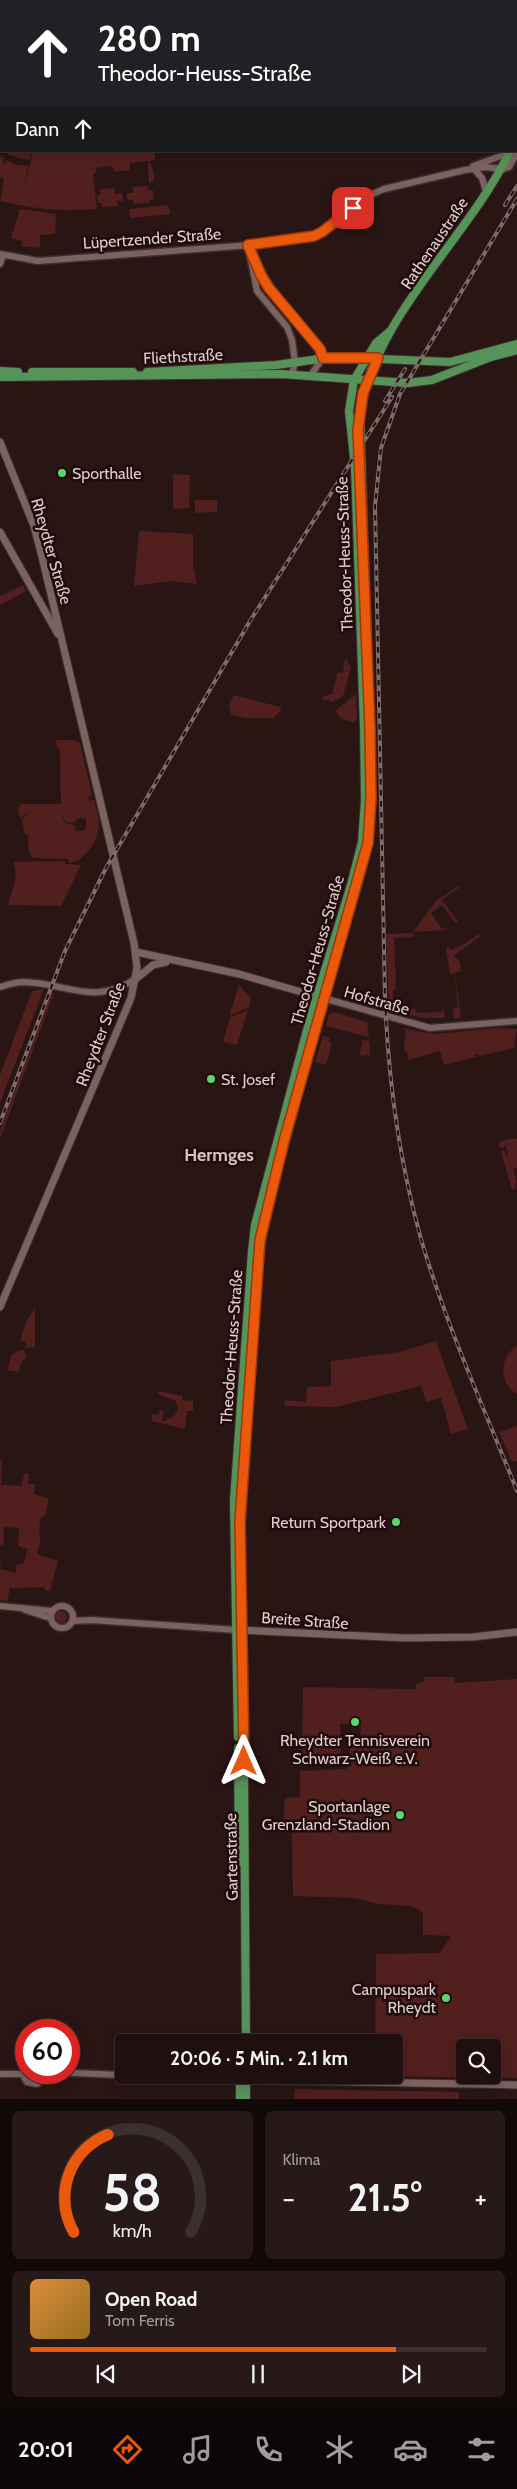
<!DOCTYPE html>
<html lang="de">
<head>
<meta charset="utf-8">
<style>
	body { margin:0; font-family:Cabin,sans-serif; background:#271918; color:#f1f3f6; height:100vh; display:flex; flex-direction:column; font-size:19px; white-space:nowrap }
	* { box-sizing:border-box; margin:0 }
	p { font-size:16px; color:#a19d9e }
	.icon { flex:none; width:28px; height:28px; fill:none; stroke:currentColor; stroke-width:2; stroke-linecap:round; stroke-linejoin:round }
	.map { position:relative; height:2099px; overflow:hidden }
	.side { display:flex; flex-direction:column; gap:12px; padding:12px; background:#110908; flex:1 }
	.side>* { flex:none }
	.banner { position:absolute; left:0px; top:0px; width:518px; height:152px; box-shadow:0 2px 12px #0003,0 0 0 1px #3c302f; background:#202124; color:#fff; overflow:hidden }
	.tools { position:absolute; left:456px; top:2039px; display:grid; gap:10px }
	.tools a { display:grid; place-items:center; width:45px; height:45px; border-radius:5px; background:#1f100f; box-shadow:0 2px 12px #0003,0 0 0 1px #3c302f; font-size:25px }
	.speed { position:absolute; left:15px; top:2019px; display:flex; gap:10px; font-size:25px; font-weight:700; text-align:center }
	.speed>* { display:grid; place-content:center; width:65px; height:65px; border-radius:50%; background:#1f100f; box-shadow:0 2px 12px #0003,0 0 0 1px #3c302f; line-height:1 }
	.speed .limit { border:8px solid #d22; background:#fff; color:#111 }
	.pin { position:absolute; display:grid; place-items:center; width:42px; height:42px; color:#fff; margin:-21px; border-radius:10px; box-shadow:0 2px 8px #0006 }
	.me { position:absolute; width:55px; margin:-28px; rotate:0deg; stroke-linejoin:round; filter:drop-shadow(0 0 4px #0008) }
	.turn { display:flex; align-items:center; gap:18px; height:105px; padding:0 15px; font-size:22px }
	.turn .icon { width:65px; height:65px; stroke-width:2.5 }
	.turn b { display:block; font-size:35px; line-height:42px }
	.then { display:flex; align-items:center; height:48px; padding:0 15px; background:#0003; gap:10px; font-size:19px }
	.big { font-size:38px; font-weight:700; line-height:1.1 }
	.side .widget { flex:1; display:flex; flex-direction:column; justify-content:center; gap:8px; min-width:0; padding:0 18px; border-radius:8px; background:#271918 }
	.side .dial { align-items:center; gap:0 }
	.dial svg { height:130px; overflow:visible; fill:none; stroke:#3c302f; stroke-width:7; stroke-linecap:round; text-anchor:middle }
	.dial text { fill:#f1f3f6; stroke:none }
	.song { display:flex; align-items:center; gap:15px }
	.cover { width:60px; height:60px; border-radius:8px; background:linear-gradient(135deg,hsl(30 70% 55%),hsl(40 70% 35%)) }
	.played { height:5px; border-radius:2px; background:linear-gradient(90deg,#ea580c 80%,#3c302f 80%) }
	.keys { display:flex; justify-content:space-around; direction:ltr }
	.heat { display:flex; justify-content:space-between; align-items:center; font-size:28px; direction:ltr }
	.side .tiles { flex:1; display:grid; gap:12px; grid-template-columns:1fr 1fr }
	.widget:last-child { grid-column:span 2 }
	.trip { position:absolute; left:115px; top:2034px; width:288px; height:50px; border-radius:5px; background:#1f100f; box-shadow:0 2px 12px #0003,0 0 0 1px #3c302f; font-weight:700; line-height:50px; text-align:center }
	.dock { display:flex; height:80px; justify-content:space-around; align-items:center; background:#0c0606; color:#a19d9e }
	.dock .icon { width:35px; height:35px }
	.dock .on { color:#ea580c }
	.dock b { font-size:22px; color:#f1f3f6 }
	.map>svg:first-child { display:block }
	.green { fill:#501f1e; fill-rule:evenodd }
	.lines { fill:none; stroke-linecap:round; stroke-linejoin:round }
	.tertiary-casing { stroke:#3d2f2f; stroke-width:9 }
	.secondary-casing { stroke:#3d2f2f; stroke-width:9 }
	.primary-casing { stroke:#3d2f2f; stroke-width:10 }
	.tertiary { stroke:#7b6260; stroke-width:6 }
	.secondary { stroke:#7b6260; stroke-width:7 }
	.primary { stroke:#569358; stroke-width:8 }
	.rail-casing { stroke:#7e6c6b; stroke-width:4 }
	.rail { stroke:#1f0c0b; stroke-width:2; stroke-dasharray:5.5; stroke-linecap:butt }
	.route-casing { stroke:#983908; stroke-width:12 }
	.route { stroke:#ea580c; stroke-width:9 }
	.poi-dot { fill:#5bd56e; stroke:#1f0c0b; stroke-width:2 }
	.labels { text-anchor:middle; stroke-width:5; stroke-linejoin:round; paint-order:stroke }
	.street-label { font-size:16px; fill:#decfce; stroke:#1f0c0b }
	.poi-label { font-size:16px; fill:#decfce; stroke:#1f0c0b; text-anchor:end }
	.neighbourhood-label { font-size:18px; font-weight:bold; fill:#dcc0bd; stroke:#1f0c0b }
</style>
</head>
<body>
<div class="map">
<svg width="517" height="2099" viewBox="0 0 517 2099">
	<rect width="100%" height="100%" fill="#291514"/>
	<g class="green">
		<polygon points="9,151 32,151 30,160 8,155"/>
		<path d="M33,151H155V160L150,161L154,174L153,182L149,183L148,161L130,163V170L115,172L112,166L96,168V173L93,174L97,209C62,212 33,209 0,201L4,179L0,177V156L4,157L3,163L5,164L6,160L16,165H28L25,184Z"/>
		<polygon points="148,186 149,190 153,190 154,199 149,200 149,203 133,204 133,200 127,200 127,193 133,193 133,187"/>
		<polygon points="115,188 115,194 122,193 123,201 117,201 118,206 102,207 102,203 98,203 97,195 101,194 100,189"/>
		<polygon points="168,205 171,214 130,218 129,209"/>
		<polygon points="20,209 56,214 55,234 40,235 40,248 21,246 22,241 11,238"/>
		<polygon points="173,474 190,475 189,508 173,509"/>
		<polygon points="195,500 217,500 217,512 195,513"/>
		<polygon points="139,531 193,534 193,565 197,584 171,581 134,586"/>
		<polygon points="23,585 26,591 0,605 0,596"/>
		<polygon points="345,658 351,667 343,696 333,702 327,699 324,700 322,697 332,694 338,672 343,673"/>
		<polygon points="356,694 357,719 354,723 341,718 335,711"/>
		<polygon points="234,695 280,707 281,711 273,718 246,718 231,715 229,704"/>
		<path d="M56,740H74L80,743L92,795L88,797L89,801L94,800C96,807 99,816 99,823C100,839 84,863 68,863V859L33,858L29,852L28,836L24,833L22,821L24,816L30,813L25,814L20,819L18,809L21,804H61L60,749H57ZM60,813L66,822L74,823L79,818L86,819V828L83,831H76L74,825L65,823Z"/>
		<path d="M65,861V864L81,865L61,906L8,905C11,892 20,875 13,862Z"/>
		<polygon points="458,886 459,888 442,900 458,921 455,923 442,905 431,913 442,929 446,927 447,930 413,932 436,901"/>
		<polygon points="413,933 413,937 394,938 396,989 393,990 393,1002 404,1002 403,1009 416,1009 416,1013 442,1012 442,1008 443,1009 445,1018 424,1018 389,1011 386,934"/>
		<polygon points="479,934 481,936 454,955 460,963 461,971 455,972 461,1018 454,1019 453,1008 458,1008 455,974 450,974 446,949 448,947 451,950 464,943 449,954"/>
		<polygon points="239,985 251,998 249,1007 229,1016"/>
		<polygon points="44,989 3,1095 0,1104 0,1075 32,991"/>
		<polygon points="51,992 54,993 0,1139 0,1131"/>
		<polygon points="248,1010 237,1045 223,1042 230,1017"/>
		<polygon points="334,1012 367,1022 369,1037 326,1026 329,1014"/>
		<polygon points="401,1028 435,1034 497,1028 517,1029 514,1048 479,1056 478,1054 475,1055 476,1057 444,1065 440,1051 408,1060 407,1051 404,1051 406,1031"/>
		<polygon points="323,1036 330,1038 329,1042 332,1043 326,1065 315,1062"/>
		<polygon points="363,1040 369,1041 370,1055 359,1056"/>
		<polygon points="513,1138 517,1139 517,1168 513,1169 517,1183 515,1184 516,1188 512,1190 501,1151 504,1150 506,1156 508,1156 506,1146 500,1148 499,1142"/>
		<polygon points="35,1307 35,1347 25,1348 23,1347 26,1347 26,1341 20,1341 26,1322"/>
		<polygon points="436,1341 468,1429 451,1434 441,1398 426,1402 421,1386 336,1407 284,1406 285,1400 306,1402 307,1387 331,1386 331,1361 399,1352"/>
		<path d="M517,1346V1394C498,1383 499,1357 517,1346Z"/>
		<polygon points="20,1350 24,1350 26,1357 20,1364 19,1372 7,1370 12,1354"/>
		<polygon points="158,1391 183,1396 183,1400 193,1401 193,1411 187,1411 185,1429 152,1421 152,1414 158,1415 160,1410 164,1411 162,1421 165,1421 175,1415 178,1409 176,1401 157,1394"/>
		<polygon points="517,1426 517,1461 512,1462 499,1432"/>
		<polygon points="0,1460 2,1460 1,1485 22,1486 24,1474 29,1474 28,1484 35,1484 34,1494 49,1499 45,1515 40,1519 39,1537 41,1538 37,1554 58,1561 50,1591 45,1590 44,1587 10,1588 7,1601 0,1600 0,1562 1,1569 16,1573 16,1565 24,1563 28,1549 18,1546 19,1528 4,1527 3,1545 0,1546"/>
		<circle cx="61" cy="1617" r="6"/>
		<path d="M424,1677H454L455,1683L517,1679V2078L374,2076L394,2075V2042H375L376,1954L440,1953L451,1936L423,1935V1912L411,1906L378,1904L355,1898L293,1896L292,1832H285V1825L283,1824L285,1798L300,1797V1771L346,1769L350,1762V1737L360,1736L361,1727H358V1723L340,1724L341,1756L338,1758H302L303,1687L415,1689L416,1684L424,1681ZM465,2048H492V2075H465Z"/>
		<polygon points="295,2089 459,2092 459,2099 294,2099"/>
	</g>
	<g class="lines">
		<defs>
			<g id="tertiary">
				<polyline points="473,166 509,153"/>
				<polyline points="474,169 482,178 486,191"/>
				<polyline points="249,245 261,275 269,288 320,349 323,358 310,376"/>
				<polyline points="0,254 38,261 251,245 307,237 322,232 368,196 384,189 465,170 485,167 503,169 509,167 517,153"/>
				<polyline points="250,256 257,291 287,327 292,340 295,362 292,375"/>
				<polyline points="0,264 3,255"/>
				<path d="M0,987C7,985 15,982 23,982C68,983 94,1007 137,978"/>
				<polyline points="323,998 430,1028 517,1021"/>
				<circle cx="62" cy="1617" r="11"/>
				<polyline points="0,1606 52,1611"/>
				<polyline points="25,1610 50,1618"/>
				<polyline points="73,1621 91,1620 237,1630"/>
				<polyline points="26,2064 22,2074 27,2082 37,2084 43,2079 44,2072"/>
				<polyline points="49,2072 240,2080"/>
				<polyline points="0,2074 22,2074"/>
			</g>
			<g id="secondary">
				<polyline points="0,442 34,526 42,557 134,943 137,968 131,998 0,1307"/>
				<polyline points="0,532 58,634"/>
				<polyline points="136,952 239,974 322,998"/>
				<polyline points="137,978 153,965 166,962"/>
				<polyline points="238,1630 405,1638 473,1637 517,1632"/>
				<polyline points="241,2080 517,2085"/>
			</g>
			<g id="primary">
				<polyline points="509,0 509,1"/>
				<polyline points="516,13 517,14"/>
				<polyline points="516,20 517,22"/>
				<polyline points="516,133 517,131"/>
				<polyline points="0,371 18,372"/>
				<polyline points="32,372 133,372"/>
				<polyline points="147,372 276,365 334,357 450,362 517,344"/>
				<polyline points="0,377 281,374 408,383 432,380 488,358 517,350"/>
				<polyline points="238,1737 234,1500 252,1252 255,1225 310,1019 351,885 362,842 365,800 364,727 355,467 349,411 354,380 376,343 389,332"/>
				<polyline points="238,1748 239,1862"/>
				<path d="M246,2042L243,1630L240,1544L249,1370L259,1255L266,1214L323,998L357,887L368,843L371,799L370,729L360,415C375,314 467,241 510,151"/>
				<polyline points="246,2075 246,2099"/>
				<polyline points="240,2099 240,2075"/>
			</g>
		</defs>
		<use href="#tertiary" class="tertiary-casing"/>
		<use href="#secondary" class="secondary-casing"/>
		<use href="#primary" class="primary-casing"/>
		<use href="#tertiary" class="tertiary"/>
		<use href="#secondary" class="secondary"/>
		<use href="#primary" class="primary"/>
		<defs>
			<g id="rail">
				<path d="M517,199L400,394L381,448L375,506L385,997C388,1079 399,1160 421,1239C446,1325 484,1408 517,1491"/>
				<polyline points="505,205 517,186"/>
				<polyline points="385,401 405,369"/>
				<polyline points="0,1123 65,951 106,868 250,621 392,397"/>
			</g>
		</defs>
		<use href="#rail" class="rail-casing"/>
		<use href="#rail" class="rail"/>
	</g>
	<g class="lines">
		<defs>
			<polyline id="route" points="244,1761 240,1521 260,1240 284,1141 368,843 371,799 370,729 358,430 363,393 378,358 323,358 320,349 269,288 261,275 248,245 314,236 322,232 353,208"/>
		</defs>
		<use href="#route" class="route-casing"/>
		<use href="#route" class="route"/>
	</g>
	<g class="poi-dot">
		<circle cx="62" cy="473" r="5"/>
		<circle cx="211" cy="1079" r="5"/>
		<circle cx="396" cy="1522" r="5"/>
		<circle cx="355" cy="1722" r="5"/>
		<circle cx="400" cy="1815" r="5"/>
		<circle cx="446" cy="1998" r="5"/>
	</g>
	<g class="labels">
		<g class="street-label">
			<text transform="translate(152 238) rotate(-4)" y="6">Lüpertzender Straße</text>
			<text transform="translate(434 243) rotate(-56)" y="6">Rathenaustraße</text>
			<text transform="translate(183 356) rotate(-3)" y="6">Fliethstraße</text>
			<text transform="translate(52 551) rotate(74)" y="6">Rheydter Straße</text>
			<text transform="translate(344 554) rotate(-92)" y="6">Theodor-Heuss-Straße</text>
			<text transform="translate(317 950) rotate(-74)" y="6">Theodor-Heuss-Straße</text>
			<text transform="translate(377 1000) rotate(16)" y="6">Hofstraße</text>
			<text transform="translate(100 1034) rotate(-69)" y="6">Rheydter Straße</text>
			<text transform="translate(231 1347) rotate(-86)" y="6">Theodor-Heuss-Straße</text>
			<text transform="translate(305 1620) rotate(4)" y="6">Breite Straße</text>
			<text transform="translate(231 1857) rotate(-91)" y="6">Gartenstraße</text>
		</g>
		<g class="poi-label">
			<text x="72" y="479" text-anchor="start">Sporthalle</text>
			<text x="221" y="1085" text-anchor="start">St. Josef</text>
			<text x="386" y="1528">Return Sportpark</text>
			<text x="355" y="1746" text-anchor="middle">Rheydter Tennisverein<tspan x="355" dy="18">Schwarz-Weiß e.V.</tspan></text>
			<text x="390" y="1812">Sportanlage<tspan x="390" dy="18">Grenzland-Stadion</tspan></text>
			<text x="436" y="1995">Campuspark<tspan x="436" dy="18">Rheydt</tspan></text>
		</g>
		<g class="neighbourhood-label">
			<text x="219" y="1161">Hermges</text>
		</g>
	</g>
</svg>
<div class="tools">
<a><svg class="icon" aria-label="search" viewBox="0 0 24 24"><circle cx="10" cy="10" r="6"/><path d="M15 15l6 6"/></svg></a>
</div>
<div class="speed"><div class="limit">60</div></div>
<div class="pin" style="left:353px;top:208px;background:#d93025"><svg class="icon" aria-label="arrive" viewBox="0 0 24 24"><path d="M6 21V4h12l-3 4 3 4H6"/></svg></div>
<svg class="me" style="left:244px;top:1761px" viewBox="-20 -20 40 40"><path d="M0-17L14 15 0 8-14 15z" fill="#ea580c" stroke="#fff" stroke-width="4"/></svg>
<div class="trip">20:06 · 5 Min. · 2.1 km</div>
<div class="banner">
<div class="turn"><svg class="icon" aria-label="ahead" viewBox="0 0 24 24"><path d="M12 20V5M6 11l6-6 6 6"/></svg><div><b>280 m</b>Theodor-Heuss-Straße</div></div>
<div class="then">Dann<svg class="icon" aria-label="ahead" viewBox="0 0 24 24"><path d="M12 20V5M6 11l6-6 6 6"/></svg></div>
</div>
</div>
<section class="side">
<div class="tiles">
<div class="widget dial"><svg viewBox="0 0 100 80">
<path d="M14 69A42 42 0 1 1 86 69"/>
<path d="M14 69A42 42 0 0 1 35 9" stroke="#ea580c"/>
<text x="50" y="56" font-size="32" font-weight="700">58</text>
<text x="50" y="72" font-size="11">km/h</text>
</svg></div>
<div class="widget"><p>Klima</p>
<div class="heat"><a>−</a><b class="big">21.5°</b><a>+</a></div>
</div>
<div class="widget">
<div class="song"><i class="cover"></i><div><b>Open Road</b><p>Tom Ferris</p></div></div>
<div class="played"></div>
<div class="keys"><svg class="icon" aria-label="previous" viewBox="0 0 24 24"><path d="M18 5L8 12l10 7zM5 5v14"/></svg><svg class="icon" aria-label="pause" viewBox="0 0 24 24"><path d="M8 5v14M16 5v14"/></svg><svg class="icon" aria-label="next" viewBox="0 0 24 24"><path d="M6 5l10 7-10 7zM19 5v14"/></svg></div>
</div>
</div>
</section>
<nav class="dock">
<b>20:01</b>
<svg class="icon on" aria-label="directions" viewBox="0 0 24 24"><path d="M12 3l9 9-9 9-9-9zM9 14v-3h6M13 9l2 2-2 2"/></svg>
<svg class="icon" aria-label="music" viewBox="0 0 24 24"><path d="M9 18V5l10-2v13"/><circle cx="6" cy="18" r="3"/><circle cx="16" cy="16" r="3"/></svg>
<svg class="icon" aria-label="phone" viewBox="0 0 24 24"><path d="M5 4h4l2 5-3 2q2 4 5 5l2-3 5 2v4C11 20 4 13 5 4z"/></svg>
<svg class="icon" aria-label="climate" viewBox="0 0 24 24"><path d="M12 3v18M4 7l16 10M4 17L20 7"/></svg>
<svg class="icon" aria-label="car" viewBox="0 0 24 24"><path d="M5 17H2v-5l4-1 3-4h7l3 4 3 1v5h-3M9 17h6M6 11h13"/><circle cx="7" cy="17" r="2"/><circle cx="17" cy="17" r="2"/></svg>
<svg class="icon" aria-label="filters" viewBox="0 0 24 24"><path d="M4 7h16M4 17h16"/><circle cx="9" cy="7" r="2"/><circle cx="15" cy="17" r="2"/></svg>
</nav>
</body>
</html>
